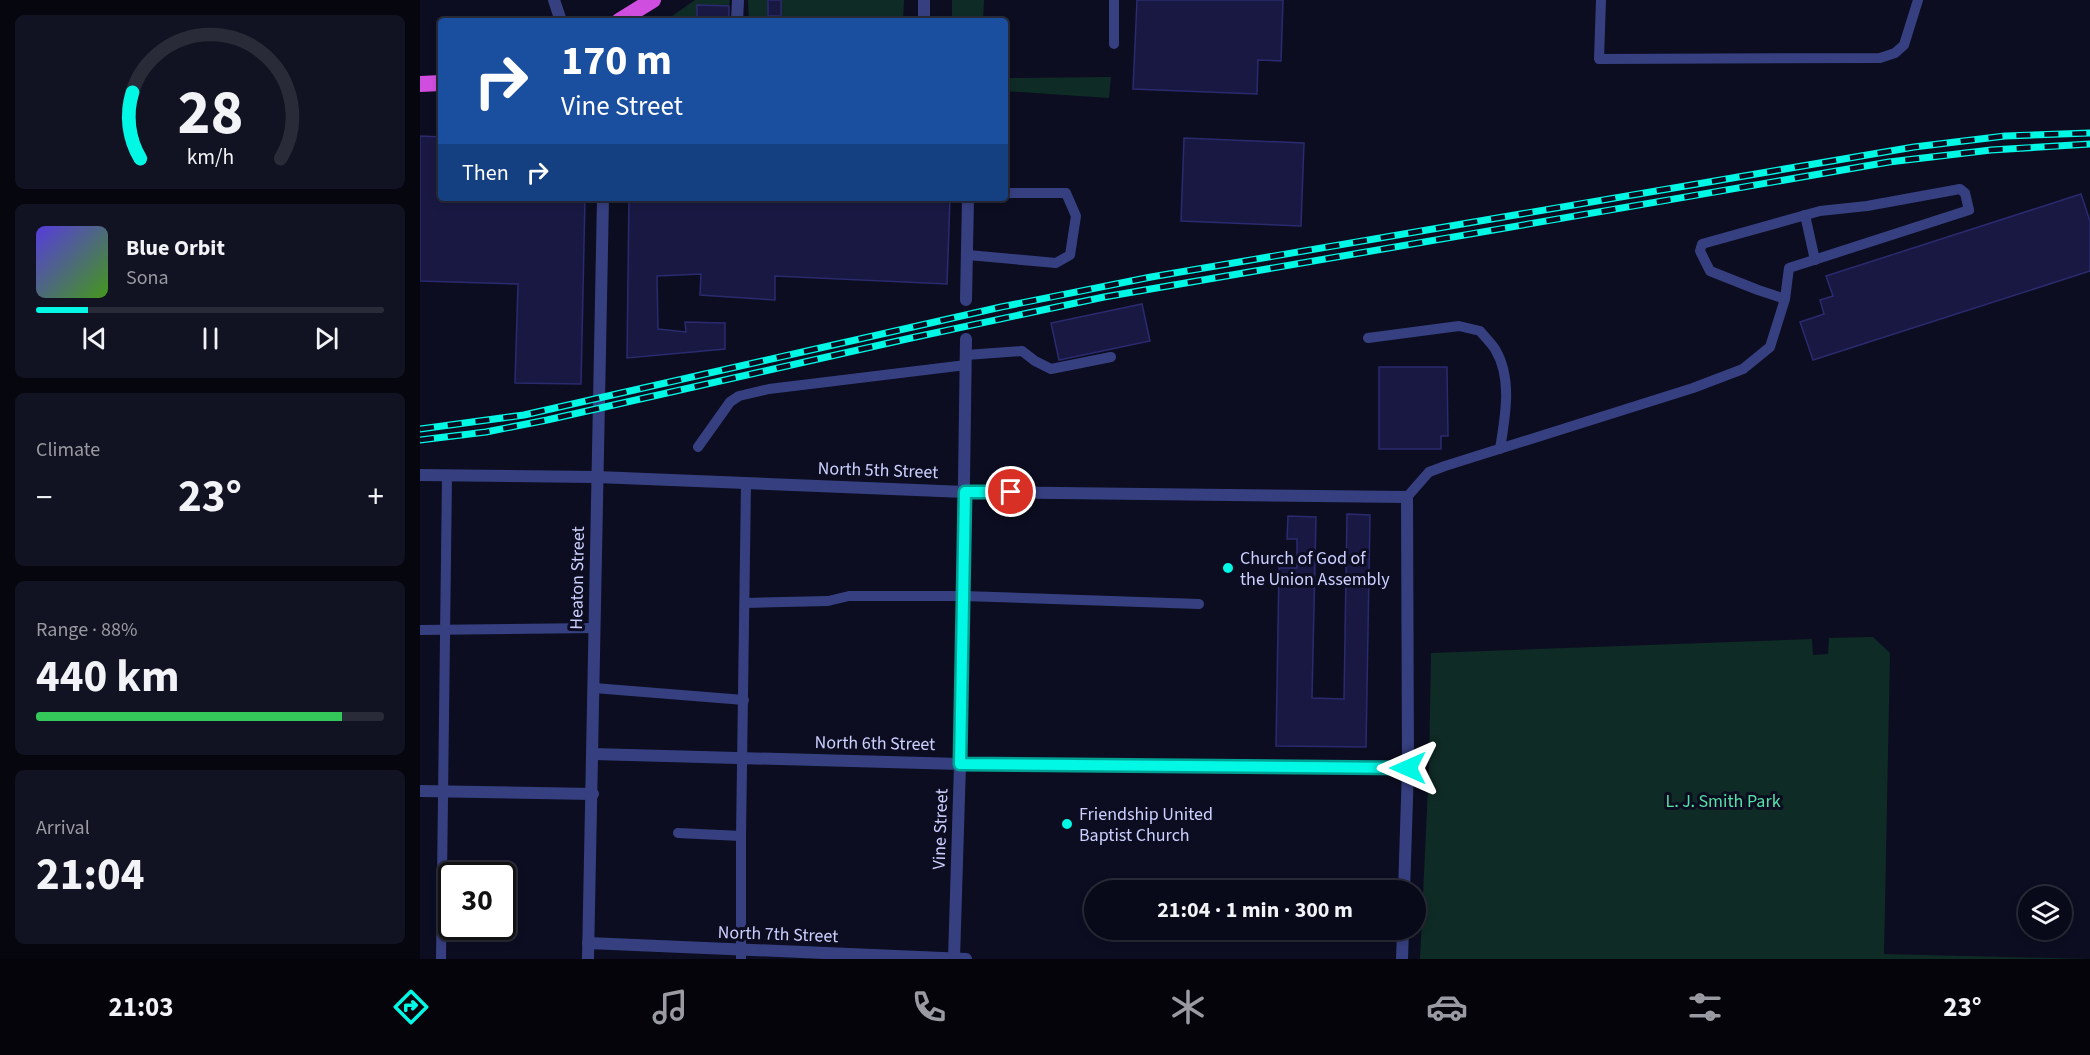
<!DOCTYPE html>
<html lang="en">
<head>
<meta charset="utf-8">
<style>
	body { margin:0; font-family:"Source Sans 3",sans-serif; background:#121322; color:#f1f3f6; height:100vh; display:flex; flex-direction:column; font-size:22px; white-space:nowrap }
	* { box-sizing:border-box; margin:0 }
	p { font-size:20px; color:#999aa2 }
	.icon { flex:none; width:33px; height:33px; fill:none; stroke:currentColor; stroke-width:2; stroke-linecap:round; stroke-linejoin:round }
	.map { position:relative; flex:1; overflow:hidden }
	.details { display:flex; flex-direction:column; gap:15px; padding:15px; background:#05060e; width:420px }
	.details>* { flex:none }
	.banner { position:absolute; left:18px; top:18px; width:570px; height:183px; border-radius:6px; box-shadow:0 3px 9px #0003,0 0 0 2px #292b38; background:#1a4fa0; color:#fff; overflow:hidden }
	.buttons { position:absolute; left:1598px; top:886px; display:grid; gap:12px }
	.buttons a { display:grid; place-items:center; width:54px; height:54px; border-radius:50%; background:#090a19; box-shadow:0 3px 9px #0003,0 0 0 2px #292b38; font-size:30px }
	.speed { position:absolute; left:18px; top:862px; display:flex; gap:12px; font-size:30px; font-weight:700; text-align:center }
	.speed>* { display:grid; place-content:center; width:78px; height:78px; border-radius:50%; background:#090a19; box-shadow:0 3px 9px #0003,0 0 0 2px #292b38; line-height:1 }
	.speed .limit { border:3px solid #111; border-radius:9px; background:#fff; color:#111 }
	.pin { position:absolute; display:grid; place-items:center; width:51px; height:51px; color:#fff; margin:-26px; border:3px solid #fff; border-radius:50%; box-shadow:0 2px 6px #0007 }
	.me { position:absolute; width:66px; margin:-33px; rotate:270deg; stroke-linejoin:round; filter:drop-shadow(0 0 4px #0008) }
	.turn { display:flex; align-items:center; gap:21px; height:126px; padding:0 24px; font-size:27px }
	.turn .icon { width:78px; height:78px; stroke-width:2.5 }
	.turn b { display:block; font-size:42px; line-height:51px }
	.then { display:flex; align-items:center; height:57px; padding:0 24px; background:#0003; gap:12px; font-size:22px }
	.big { font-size:45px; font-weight:700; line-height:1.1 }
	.details .tile { flex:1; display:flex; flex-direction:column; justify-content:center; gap:9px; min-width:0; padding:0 21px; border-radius:9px; background:#121322 }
	.details .dial { align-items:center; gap:0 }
	.dial svg { height:156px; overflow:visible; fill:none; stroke:#292b38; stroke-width:7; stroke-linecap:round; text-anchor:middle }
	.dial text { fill:#f1f3f6; stroke:none }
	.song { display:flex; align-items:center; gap:18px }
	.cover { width:72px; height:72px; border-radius:9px; background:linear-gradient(135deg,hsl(250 70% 55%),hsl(100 70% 35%)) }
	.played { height:6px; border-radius:3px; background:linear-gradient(90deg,#00f8e5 15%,#292b38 15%) }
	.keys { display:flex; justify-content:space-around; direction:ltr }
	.heat { display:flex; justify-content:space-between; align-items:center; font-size:33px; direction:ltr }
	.charge { height:9px; border-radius:4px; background:linear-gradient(90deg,#34c759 88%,#292b38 0) }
	.trip { position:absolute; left:664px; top:880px; width:342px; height:60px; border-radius:30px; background:#090a19; box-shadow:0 3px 9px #0003,0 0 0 2px #292b38; font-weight:700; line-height:60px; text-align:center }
	.menu { display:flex; height:96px; justify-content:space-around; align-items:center; background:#04040a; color:#999aa2 }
	.menu .icon { width:42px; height:42px }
	.menu .on { color:#00f8e5 }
	.menu b { font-size:27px; color:#f1f3f6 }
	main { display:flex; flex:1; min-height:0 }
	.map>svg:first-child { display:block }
	.green { fill:#0f2b25 }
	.building { fill:#191842; stroke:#2b2a6f; stroke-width:1.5 }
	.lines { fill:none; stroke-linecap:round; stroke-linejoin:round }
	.service { stroke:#364081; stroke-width:10 }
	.minor { stroke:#364081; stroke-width:12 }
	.tertiary { stroke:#364081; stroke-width:12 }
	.trunk { stroke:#d04edf; stroke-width:16 }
	.rail-casing { stroke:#00f8e5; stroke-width:7 }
	.rail { stroke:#0c0d21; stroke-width:4.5; stroke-dasharray:14; stroke-linecap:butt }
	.route-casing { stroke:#00a195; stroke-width:15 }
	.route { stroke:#00f8e5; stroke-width:10 }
	.poi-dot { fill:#00f8e5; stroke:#0c0d21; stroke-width:2 }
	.labels { text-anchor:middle; stroke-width:6; stroke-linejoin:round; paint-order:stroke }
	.street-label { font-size:18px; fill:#cdd0ff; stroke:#0c0d21 }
	.poi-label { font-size:18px; fill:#cdd0ff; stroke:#0c0d21; text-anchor:start }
	.park-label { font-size:18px; fill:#56e2a6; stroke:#0c0d21 }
</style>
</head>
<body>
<main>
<section class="details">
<div class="tile dial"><svg viewBox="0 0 100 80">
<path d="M14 69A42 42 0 1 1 86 69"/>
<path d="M14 69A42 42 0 0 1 10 35" stroke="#00f8e5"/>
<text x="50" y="56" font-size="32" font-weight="700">28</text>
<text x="50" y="72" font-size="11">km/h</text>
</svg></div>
<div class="tile">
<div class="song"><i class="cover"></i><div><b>Blue Orbit</b><p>Sona</p></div></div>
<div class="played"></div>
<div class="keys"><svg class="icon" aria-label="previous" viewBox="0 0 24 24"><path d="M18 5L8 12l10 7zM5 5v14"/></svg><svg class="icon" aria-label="pause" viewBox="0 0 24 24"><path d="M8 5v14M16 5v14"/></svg><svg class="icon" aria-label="next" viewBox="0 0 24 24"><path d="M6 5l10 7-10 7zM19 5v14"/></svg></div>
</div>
<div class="tile"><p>Climate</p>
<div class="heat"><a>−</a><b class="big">23°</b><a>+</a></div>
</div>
<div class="tile"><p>Range · 88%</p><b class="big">440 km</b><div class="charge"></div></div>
<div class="tile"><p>Arrival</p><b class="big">21:04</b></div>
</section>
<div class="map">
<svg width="1670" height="959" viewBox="0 0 1670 959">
	<rect width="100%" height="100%" fill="#0c0d21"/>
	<g class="green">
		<polygon points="275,0 310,0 309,6 277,5 277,21 245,21"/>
		<polygon points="328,0 484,0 483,21 329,21"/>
		<polygon points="532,0 564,0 563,21 532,21"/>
		<polygon points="691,77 689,98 585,91 585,78"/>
		<polygon points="1453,637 1470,653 1464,954 1670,959 1000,959 1009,766 1011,653 1392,639 1393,655 1408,654 1409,638"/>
	</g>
	<g class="building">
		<rect x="348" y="0" width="13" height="16"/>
		<polygon points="717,0 863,0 861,61 838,60 837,94 713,89"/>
		<polygon points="277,5 309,6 309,21 277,21"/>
		<polygon points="0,136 21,137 21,198 165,198 161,384 95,383 98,284 0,281"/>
		<polygon points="764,138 884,143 881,226 761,221"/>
		<polygon points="1661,194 1670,221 1670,271 1393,360 1380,322 1404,314 1400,300 1413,296 1406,276"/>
		<polygon points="209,198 530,198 527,284 355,276 355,300 280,295 281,274 237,276 238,329 266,332 265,322 305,323 305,349 207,358"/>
		<polygon points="722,304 730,341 639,360 631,323"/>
		<polygon points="959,367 1027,367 1028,436 1021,436 1021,449 959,449"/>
		<polygon points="927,514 950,515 946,747 856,746 859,568 877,568 877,539 867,539 868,516 896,517 892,698 924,699"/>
	</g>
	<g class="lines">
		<g class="service">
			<polyline points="1181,0 1179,59 1460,58 1475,53 1484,45 1498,0"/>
			<polyline points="694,44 694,0"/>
			<polyline points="1385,215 1395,260"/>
			<polyline points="548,255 636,263 650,255 656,216 646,193 585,193"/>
			<path d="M948,338L1039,326L1060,331C1065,337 1071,343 1075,349C1093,379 1085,417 1080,449"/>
			<polyline points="546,355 602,351 615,361 631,369 691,357"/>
			<polyline points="278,447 310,402 319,396 349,389 546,365"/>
			<polyline points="987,497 1009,472 1025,466 1273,388 1323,369 1350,347 1365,299 1369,268 1549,210 1545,193 1540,189 1447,206 1400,211 1282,244 1280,251 1290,271 1338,290 1365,299"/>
			<polyline points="325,603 408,601 429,596 543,596 779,604"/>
			<polyline points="0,630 175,628"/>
			<polyline points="174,688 324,700"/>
			<polyline points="258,833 321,836"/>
			<polyline points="21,959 27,476"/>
			<polyline points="321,959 321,836 326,483"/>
		</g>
		<g class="minor">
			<polyline points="134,0 141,21"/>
			<polyline points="317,21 318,0"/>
			<polyline points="504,21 504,0"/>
			<polyline points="546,300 548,198"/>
			<polyline points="173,754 540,764 988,768"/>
			<polyline points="0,791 173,794"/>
			<polyline points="168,943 546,959"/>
			<polyline points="534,959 540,764 546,339"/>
		</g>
		<g class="tertiary">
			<polyline points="0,475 177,477 545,492 987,497 988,768 984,891"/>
			<polyline points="168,959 183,198"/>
			<polyline points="982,959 983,930"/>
		</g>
		<g class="trunk">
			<polyline points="199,21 233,0"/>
			<polyline points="0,84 21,83"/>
		</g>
		<defs>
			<g id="rail">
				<polyline points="0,429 104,415 581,307 731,277 1494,147 1585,136 1670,133"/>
				<polyline points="0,440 66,432 127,420 491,338 684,297 1469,162 1571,150 1670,144"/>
			</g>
		</defs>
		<use href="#rail" class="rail-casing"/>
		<use href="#rail" class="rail"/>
	</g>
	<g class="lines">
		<defs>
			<polyline id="route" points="591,492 545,492 540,764 988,768"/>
		</defs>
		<use href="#route" class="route-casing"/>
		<use href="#route" class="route"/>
	</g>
	<g class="poi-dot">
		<circle cx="808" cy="568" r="6"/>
		<circle cx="647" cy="824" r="6"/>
	</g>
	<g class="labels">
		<g class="street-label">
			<text transform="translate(458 470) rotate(2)" y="6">North 5th Street</text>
			<text transform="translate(157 578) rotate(-89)" y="6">Heaton Street</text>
			<text transform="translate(455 743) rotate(1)" y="6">North 6th Street</text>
			<text transform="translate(520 829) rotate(-88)" y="6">Vine Street</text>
			<text transform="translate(358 934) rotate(2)" y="6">North 7th Street</text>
		</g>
		<g class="poi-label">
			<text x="820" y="564">Church of God of<tspan x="820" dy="21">the Union Assembly</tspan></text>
			<text x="659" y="820">Friendship United<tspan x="659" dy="21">Baptist Church</tspan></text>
		</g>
		<g class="park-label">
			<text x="1303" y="807">L. J. Smith Park</text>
		</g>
	</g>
</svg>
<div class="buttons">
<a><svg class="icon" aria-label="layers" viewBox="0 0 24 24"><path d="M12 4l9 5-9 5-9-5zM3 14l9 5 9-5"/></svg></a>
</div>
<div class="speed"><div class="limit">30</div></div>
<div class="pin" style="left:591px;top:492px;background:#d93025"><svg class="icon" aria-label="arrive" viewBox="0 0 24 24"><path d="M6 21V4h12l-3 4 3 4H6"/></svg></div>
<svg class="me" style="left:988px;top:768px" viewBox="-20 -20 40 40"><path d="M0-17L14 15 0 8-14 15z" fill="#00f8e5" stroke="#fff" stroke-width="4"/></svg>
<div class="trip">21:04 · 1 min · 300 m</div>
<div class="banner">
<div class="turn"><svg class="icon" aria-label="right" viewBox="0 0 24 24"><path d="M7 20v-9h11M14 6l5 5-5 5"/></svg><div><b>170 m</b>Vine Street</div></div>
<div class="then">Then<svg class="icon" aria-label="right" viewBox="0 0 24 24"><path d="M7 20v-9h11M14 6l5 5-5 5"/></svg></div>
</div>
</div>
</main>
<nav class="menu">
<b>21:03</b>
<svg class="icon on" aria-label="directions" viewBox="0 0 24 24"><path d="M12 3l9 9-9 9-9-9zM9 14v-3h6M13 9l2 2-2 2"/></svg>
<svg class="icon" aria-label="music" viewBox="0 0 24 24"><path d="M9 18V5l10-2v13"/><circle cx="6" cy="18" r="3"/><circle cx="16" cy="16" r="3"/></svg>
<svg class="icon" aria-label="phone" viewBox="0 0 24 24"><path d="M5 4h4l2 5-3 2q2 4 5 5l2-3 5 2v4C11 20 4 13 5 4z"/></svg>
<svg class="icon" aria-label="climate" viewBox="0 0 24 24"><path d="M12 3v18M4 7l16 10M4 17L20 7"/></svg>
<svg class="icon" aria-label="car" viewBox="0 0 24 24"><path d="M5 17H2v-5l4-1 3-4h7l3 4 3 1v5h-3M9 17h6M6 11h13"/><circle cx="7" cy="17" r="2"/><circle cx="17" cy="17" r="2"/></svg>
<svg class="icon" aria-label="filters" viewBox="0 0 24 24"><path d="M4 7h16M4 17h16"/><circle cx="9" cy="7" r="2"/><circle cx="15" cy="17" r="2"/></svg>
<b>23°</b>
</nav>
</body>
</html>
